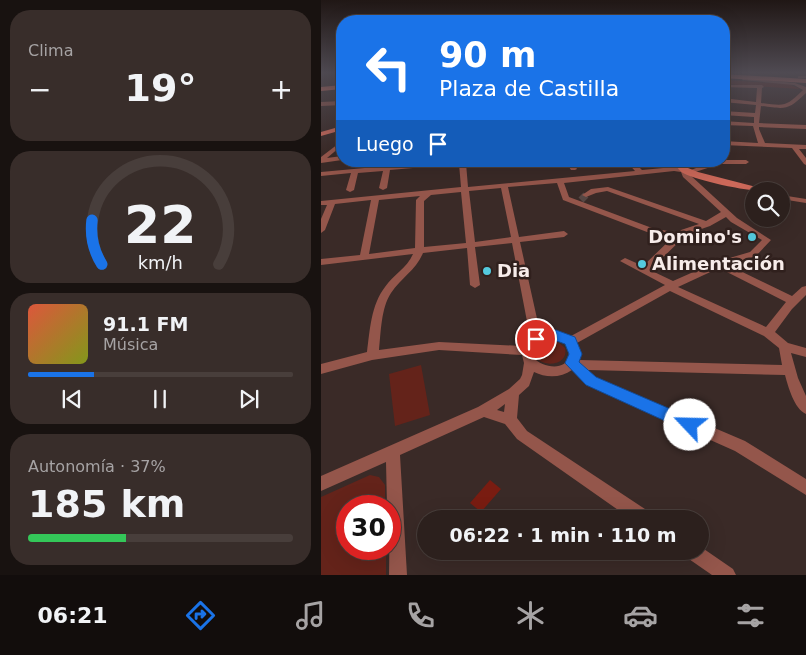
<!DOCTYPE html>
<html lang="es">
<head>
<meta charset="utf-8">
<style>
	body { margin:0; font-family:"DejaVu Sans",sans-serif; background:#382d2a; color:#f1f3f6; height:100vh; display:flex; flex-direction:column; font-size:19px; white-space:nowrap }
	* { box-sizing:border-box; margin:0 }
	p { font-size:16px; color:#a6a3a4 }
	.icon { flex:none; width:28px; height:28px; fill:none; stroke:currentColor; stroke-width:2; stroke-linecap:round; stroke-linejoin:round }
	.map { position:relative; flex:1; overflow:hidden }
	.sheet { display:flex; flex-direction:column; gap:10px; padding:10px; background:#181210; width:321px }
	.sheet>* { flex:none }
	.hud { position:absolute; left:15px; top:15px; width:394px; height:152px; border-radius:20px; box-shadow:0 5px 20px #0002,0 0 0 1px #483e3b; background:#1a73e8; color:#fff; overflow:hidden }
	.buttons { position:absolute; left:424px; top:182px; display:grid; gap:10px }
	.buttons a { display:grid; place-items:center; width:45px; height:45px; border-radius:50%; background:#2c201d; box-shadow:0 5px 20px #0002,0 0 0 1px #483e3b; font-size:25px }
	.speed { position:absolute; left:15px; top:495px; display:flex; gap:10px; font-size:25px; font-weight:700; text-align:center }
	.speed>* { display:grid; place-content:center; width:65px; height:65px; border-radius:50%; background:#2c201d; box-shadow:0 5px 20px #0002,0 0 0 1px #483e3b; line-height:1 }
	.speed .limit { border:8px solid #d22; background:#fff; color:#111 }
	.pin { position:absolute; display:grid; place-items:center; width:42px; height:42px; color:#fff; margin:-21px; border:2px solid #fff; border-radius:50%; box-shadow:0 1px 5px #0007 }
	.me { position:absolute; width:55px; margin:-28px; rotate:294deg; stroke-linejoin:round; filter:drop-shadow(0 0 4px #0008) }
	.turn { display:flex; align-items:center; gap:18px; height:105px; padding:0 20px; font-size:22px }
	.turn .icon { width:65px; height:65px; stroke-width:2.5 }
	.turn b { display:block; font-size:35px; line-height:42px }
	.then { display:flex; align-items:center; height:48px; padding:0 20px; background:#0003; gap:10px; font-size:19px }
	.big { font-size:38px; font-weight:600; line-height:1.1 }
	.sheet .card { flex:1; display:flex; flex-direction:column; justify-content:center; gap:8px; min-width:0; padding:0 18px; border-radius:20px; background:#382d2a }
	.sheet .dial { align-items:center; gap:0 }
	.dial svg { height:130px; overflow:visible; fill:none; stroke:#483e3b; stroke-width:7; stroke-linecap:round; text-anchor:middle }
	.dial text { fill:#f1f3f6; stroke:none }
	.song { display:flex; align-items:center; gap:15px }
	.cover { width:60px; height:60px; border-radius:8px; background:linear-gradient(135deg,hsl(10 70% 55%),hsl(70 70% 35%)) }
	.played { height:5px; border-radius:2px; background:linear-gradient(90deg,#1a73e8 25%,#483e3b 25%) }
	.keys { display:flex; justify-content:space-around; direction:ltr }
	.heat { display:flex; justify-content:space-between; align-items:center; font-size:28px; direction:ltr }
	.charge { height:8px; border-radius:4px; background:linear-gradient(90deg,#34c759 37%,#483e3b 0) }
	.trip { position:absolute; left:96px; top:510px; width:292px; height:50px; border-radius:25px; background:#2c201d; box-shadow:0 5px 20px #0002,0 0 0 1px #483e3b; font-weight:600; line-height:50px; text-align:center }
	.tabs { display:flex; height:80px; justify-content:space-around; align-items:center; background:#120d0c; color:#a6a3a4 }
	.tabs .icon { width:35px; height:35px }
	.tabs .on { color:#1a73e8 }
	.tabs b { font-size:22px; color:#f1f3f6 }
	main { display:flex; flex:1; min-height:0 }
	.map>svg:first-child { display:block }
	.green { fill:#64231a }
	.water { fill:#791c11 }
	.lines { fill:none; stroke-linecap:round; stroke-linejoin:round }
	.street-tunnel { stroke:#564744; stroke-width:7; stroke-dasharray:7 3; stroke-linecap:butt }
	.street { fill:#94564b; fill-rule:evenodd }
	.secondary { fill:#cd695a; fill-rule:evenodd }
	.primary { fill:#f87864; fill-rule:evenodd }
	.route { fill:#1a73e8; stroke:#114b97 }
	.poi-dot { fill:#54cade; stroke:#30201d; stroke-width:2 }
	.labels { text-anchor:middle; stroke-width:5; stroke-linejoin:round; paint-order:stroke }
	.poi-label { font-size:18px; font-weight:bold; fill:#f7ecea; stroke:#30201d; text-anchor:start }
</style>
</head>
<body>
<main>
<section class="sheet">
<div class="card"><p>Clima</p>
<div class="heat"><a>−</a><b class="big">19°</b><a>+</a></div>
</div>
<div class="card dial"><svg viewBox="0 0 100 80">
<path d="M14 69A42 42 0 1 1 86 69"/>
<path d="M14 69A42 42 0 0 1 8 42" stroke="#1a73e8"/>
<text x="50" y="56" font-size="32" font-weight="700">22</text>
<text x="50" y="72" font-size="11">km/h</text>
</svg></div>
<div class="card">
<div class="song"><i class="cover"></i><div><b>91.1 FM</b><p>Música</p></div></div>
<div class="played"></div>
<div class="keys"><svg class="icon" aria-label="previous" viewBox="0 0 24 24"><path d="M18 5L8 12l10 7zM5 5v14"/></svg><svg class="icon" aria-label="pause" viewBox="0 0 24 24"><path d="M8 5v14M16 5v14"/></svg><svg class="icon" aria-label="next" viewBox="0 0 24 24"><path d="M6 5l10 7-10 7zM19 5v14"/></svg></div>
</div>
<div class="card"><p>Autonomía · 37%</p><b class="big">185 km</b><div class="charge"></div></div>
</section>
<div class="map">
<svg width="485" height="575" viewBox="0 0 485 575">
	<rect width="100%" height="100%" fill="#3a2a27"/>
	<g class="green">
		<polygon points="406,80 468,84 479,89 403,84 403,81"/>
		<path d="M227,340L237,342L244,348C249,370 207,368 215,347Z"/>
		<polygon points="100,365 109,415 74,426 68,374"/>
		<polygon points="49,475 58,477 64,485 64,506 26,506 26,549 65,549 65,575 0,575 0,497"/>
	</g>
	<polygon class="water" points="169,480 180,489 160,512 149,503"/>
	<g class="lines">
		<polyline class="street-tunnel" points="260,200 265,195"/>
		<g class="street">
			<rect x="477" y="76" width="8" height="2"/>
			<path d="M423,78L474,83L485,87V93C466,111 465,109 440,106L438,123L485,125V129L438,127V129L444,143L485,145V149H478L485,158V165L483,164L471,148L402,145V141L437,143L432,126L402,125V121L433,123V117L402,115V111L434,113L435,105L402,102V98L435,102L436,88L402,87V85H441L443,87L441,88L440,103C465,106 464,107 482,90L473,85L421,80Z"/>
			<polygon points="21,101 21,105 0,106 0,102"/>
			<polygon points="17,144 19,145 19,147 6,158 21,156 21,160 0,163 0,157"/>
			<path d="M402,160H425L428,162L425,164H399L368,174L416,218L450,240L435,256L407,265L471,296L481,287L485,286V295L471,309L454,332L467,343L485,348V357L470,353L477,378L485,396V414C473,409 467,386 464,375L267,370L274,377L424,441L485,479V495L414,451L266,385L251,370C240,378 225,378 213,372L208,386L198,395L196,418L206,431L330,513L332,519H310L196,439L184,424L163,417L79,455L86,575H68L69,506H66L65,462L0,491V476L157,407L188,389L199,379L201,375L203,363L201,355L118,350L51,360L0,374V364L46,352C49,330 50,305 64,287C72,275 86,268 92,254L0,265V259L39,255L50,200L14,204L4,230L0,233V219L6,205H0V201L140,187L138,164L69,170L66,188L62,190L58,188L62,171L37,173L33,190L29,192L25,190L30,173L0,176V172L120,161H149L145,163L147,187L314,171L305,161H312L321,170L353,167L365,169L367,171L394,161H402ZM353,171L360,172L362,177L400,212L385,221L287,187L270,189L261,195L265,197L275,193L286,191L378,224L360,230L357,233L331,228L248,197L243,183ZM236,183L242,200L326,232L352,237L322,266L304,258L299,261L344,285L250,336L235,330L219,332L199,242L243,237L247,234L243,231L198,237L187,187ZM180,188L190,237L154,242L148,191ZM140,192L145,243L103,247V201L110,195ZM99,196L95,200L94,248L48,254L58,200ZM405,217L410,222L441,240L429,252L395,262L352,281L329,270L366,234L389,226ZM191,243L209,337L202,346L118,342L58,350C60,332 60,308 70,293C80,278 95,270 102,253L146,248L149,285L154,288L159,285L154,247ZM398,268L465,302L445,327L357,287ZM349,291L443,336L458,348L461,365L258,360L260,354L256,343ZM228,338H234L245,344C246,348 248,352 248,356C245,372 220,367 213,358L214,346L219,341ZM184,404L183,412L176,410Z"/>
			<polygon points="244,161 251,161 256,169 254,170 250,170"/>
			<polygon points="460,195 485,199 485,203 460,199"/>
			<polygon points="380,547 412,569 415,575 391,575 365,557 363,551 380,551"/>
		</g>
		<g class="secondary">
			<polygon points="21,126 21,130 0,136 0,132"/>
			<path d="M352,161H361L367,168L377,172L443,189L445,191C429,192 377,181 362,173C358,171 355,165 352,161Z"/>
			<polygon points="460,193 468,197 466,199 460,199"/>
		</g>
		<g class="primary">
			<polygon points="402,74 485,79 485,83 402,78"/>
			<polygon points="21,85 21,89 0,91 0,87"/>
		</g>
	</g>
	<linearGradient id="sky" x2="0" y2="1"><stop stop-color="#201715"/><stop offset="0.47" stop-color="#4f4a52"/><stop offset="1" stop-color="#4f4a52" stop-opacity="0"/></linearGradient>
	<rect width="485" height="154" fill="url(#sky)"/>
	<path class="route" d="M235,330L254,337L261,354L258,362L275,377L375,420L377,425L375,430L369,432L364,430L265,385L244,363L248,354L244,344C226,336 222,346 210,342L208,339C214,330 226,331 235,330Z"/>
	<g class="poi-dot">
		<circle cx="431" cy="237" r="5"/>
		<circle cx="321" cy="264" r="5"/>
		<circle cx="166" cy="271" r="5"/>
	</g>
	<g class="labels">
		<g class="poi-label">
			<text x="421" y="243" text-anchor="end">Domino's</text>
			<text x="331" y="270">Alimentación</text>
			<text x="176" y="277">Dia</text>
		</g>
	</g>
</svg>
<div class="buttons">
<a><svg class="icon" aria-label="search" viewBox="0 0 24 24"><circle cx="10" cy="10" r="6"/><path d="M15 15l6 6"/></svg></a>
</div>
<div class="speed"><div class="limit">30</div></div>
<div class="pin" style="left:215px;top:339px;background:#d93025"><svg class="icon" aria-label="arrive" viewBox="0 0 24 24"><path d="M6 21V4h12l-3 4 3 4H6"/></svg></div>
<svg class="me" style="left:369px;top:425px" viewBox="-20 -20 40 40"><circle r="19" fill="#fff"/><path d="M0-13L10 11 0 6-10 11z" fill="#1a73e8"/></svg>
<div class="trip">06:22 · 1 min · 110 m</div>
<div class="hud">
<div class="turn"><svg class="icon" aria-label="left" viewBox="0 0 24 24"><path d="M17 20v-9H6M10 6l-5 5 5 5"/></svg><div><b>90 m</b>Plaza de Castilla</div></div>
<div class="then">Luego<svg class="icon" aria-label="arrive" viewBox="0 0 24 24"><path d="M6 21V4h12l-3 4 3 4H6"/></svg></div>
</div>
</div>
</main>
<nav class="tabs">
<b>06:21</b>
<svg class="icon on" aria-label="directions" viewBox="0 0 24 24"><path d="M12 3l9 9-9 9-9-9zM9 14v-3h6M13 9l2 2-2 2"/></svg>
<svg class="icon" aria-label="music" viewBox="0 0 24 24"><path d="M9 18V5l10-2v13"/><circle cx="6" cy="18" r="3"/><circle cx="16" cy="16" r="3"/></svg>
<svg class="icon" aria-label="phone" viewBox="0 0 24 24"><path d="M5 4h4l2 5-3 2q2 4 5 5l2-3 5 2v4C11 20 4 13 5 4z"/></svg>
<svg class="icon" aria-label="climate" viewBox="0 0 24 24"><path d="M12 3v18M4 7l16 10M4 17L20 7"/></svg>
<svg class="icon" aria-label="car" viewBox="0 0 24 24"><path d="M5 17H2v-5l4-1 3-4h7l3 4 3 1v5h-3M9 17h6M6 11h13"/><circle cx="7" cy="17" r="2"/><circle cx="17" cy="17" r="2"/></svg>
<svg class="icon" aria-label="filters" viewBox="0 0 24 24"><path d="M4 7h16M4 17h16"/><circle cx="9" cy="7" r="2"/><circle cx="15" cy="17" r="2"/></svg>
</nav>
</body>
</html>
